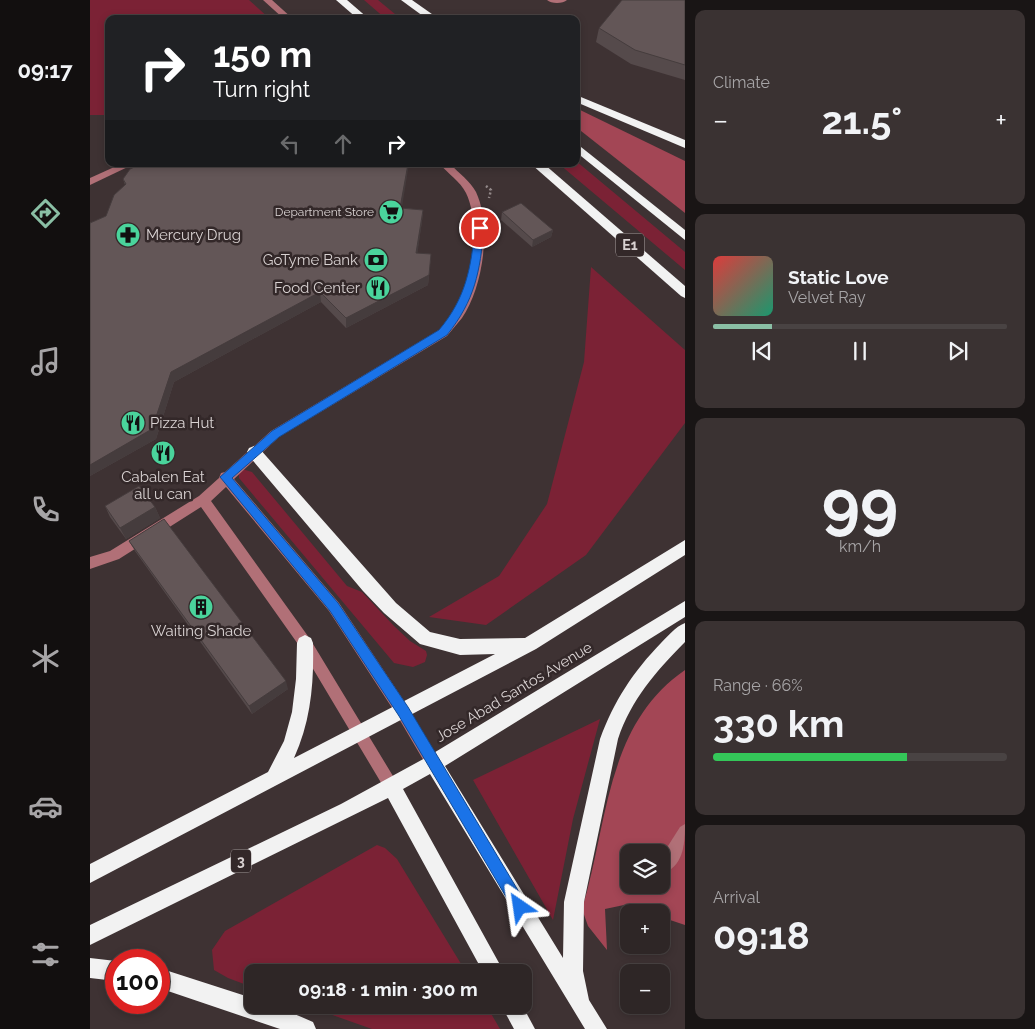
<!DOCTYPE html>
<html lang="en">
<head>
<meta charset="utf-8">
<style>
	body { margin:0; font-family:Raleway,sans-serif; background:#3a3232; color:#f1f3f6; height:100vh; display:flex; flex-direction:column; font-size:19px; white-space:nowrap }
	* { box-sizing:border-box; margin:0 }
	p { font-size:16px; color:#a7a5a7 }
	.icon { flex:none; width:28px; height:28px; fill:none; stroke:currentColor; stroke-width:2; stroke-linecap:round; stroke-linejoin:round }
	.map { position:relative; flex:1; overflow:hidden }
	.details { display:flex; flex-direction:column; gap:10px; padding:10px; background:#191515; width:350px }
	.details>* { flex:none }
	.top-card { position:absolute; left:15px; top:15px; width:475px; height:152px; border-radius:10px; box-shadow:0 2px 8px #0003,0 0 0 1px #494343; background:#202124; color:#fff; overflow:hidden }
	.controls { position:absolute; left:530px; top:844px; display:grid; gap:10px }
	.controls a { display:grid; place-items:center; width:50px; height:50px; border-radius:10px; background:#2e2626; box-shadow:0 2px 8px #0003,0 0 0 1px #494343; font-size:25px }
	.speed { position:absolute; left:15px; top:949px; display:flex; gap:10px; font-size:25px; font-weight:700; text-align:center }
	.speed>* { display:grid; place-content:center; width:65px; height:65px; border-radius:50%; background:#2e2626; box-shadow:0 2px 8px #0003,0 0 0 1px #494343; line-height:1 }
	.speed .limit { border:8px solid #d22; background:#fff; color:#111 }
	.pin { position:absolute; display:grid; place-items:center; width:42px; height:42px; color:#fff; margin:-21px; border:2px solid #fff; border-radius:50%; box-shadow:0 1px 5px #0007 }
	.me { position:absolute; width:55px; margin:-28px; rotate:328deg; stroke-linejoin:round; filter:drop-shadow(0 0 4px #0008) }
	.turn { display:flex; align-items:center; gap:18px; height:105px; padding:0 25px; font-size:22px }
	.turn .icon { width:65px; height:65px; stroke-width:2.5 }
	.turn b { display:block; font-size:35px; line-height:42px }
	.lanes { display:flex; align-items:center; height:48px; padding:0 25px; background:#0003; justify-content:center; gap:25px; direction:ltr }
	.lanes .off { opacity:.35 }
	.big { font-size:38px; font-weight:700; line-height:1.1 }
	.details .widget { flex:1; display:flex; flex-direction:column; justify-content:center; gap:8px; min-width:0; padding:0 18px; border-radius:10px; background:#3a3232 }
	.details .dial { align-items:center; gap:0 }
	.dial b { font-size:65px; line-height:1 }
	.song { display:flex; align-items:center; gap:15px }
	.cover { width:60px; height:60px; border-radius:8px; background:linear-gradient(135deg,hsl(0 70% 55%),hsl(160 70% 35%)) }
	.played { height:5px; border-radius:2px; background:linear-gradient(90deg,#8abfa5 20%,#494343 20%) }
	.keys { display:flex; justify-content:space-around; direction:ltr }
	.heat { display:flex; justify-content:space-between; align-items:center; font-size:28px; direction:ltr }
	.charge { height:8px; border-radius:4px; background:linear-gradient(90deg,#34c759 66%,#494343 0) }
	.trip { position:absolute; left:154px; top:964px; width:288px; height:50px; border-radius:10px; background:#2e2626; box-shadow:0 2px 8px #0003,0 0 0 1px #494343; font-weight:700; line-height:50px; text-align:center }
	main { display:flex; flex:1; min-height:0 }
	.dock { display:flex; flex-direction:column; width:90px; justify-content:space-around; align-items:center; background:#120f0f; color:#a7a5a7 }
	.dock .icon { width:35px; height:35px }
	.dock .on { color:#8abfa5 }
	.dock b { font-size:22px; color:#f1f3f6 }
	.map>svg:first-child { display:block }
	.green { fill:#7b2235 }
	.forest { fill:#a34655; fill-rule:evenodd }
	.lines { fill:none; stroke-linecap:round; stroke-linejoin:round }
	.path { stroke:#93898a; stroke-width:2.5; stroke-dasharray:2 2.5; stroke-linecap:butt }
	.minor { fill:#b17077; fill-rule:evenodd }
	.highway { fill:#f2f2f2; fill-rule:evenodd }
	.wall { fill:#554a4b }
	.shaded-wall { fill:#453c3d }
	.building { fill:#635657; stroke:#453c3d }
	.route { fill:#1a73e8; stroke:#114b97 }
	.labels { text-anchor:middle; stroke-width:5; stroke-linejoin:round; paint-order:stroke }
	.far-poi-label { font-size:12px; fill:#d9d2d2; stroke:#332829; text-anchor:end }
	.shield { fill:#332829; stroke:#a79f9f; stroke-width:1 }
	.shield-label { font-size:14px; font-weight:bold; fill:#d9d2d2 }
	.poi-label { font-size:15px; fill:#d9d2d2; stroke:#332829; text-anchor:start }
	.street-label { font-size:15px; fill:#d9d2d2; stroke:#332829 }
</style>
</head>
<body>
<main>
<nav class="dock">
<b>09:17</b>
<svg class="icon on" aria-label="directions" viewBox="0 0 24 24"><path d="M12 3l9 9-9 9-9-9zM9 14v-3h6M13 9l2 2-2 2"/></svg>
<svg class="icon" aria-label="music" viewBox="0 0 24 24"><path d="M9 18V5l10-2v13"/><circle cx="6" cy="18" r="3"/><circle cx="16" cy="16" r="3"/></svg>
<svg class="icon" aria-label="phone" viewBox="0 0 24 24"><path d="M5 4h4l2 5-3 2q2 4 5 5l2-3 5 2v4C11 20 4 13 5 4z"/></svg>
<svg class="icon" aria-label="climate" viewBox="0 0 24 24"><path d="M12 3v18M4 7l16 10M4 17L20 7"/></svg>
<svg class="icon" aria-label="car" viewBox="0 0 24 24"><path d="M5 17H2v-5l4-1 3-4h7l3 4 3 1v5h-3M9 17h6M6 11h13"/><circle cx="7" cy="17" r="2"/><circle cx="17" cy="17" r="2"/></svg>
<svg class="icon" aria-label="filters" viewBox="0 0 24 24"><path d="M4 7h16M4 17h16"/><circle cx="9" cy="7" r="2"/><circle cx="15" cy="17" r="2"/></svg>
</nav>
<div class="map">
<svg width="595" height="1029" viewBox="0 0 595 1029">
	<rect width="100%" height="100%" fill="#3e3233"/>
	<g class="green">
		<polygon points="0,0 159,0 180,19 19,19 19,115 0,115"/>
		<polygon points="274,0 288,0 311,19 296,19"/>
		<polygon points="486,161 595,252 595,270 469,164 486,164"/>
		<polygon points="501,267 595,350 595,423 496,555 396,625 339,617 409,576 457,504 494,362"/>
		<polygon points="152,469 162,472 257,586 272,592 304,626 320,641 336,651 337,655 335,662 323,667 304,663 149,478 149,473"/>
		<polygon points="510,719 483,819 463,920 383,780"/>
		<polygon points="287,845 295,848 307,859 376,972 162,972 162,987 138,978 124,970 122,950 135,931"/>
		<polygon points="214,1005 396,1005 410,1029 282,1029"/>
	</g>
	<g class="forest">
		<polygon points="486,108 595,161 595,213 486,127"/>
		<path d="M595,670V925L571,917V912H558L534,905L515,909L517,950L498,926L492,909C518,825 515,725 595,670ZM539,852H571V885H539Z"/>
	</g>
	<g class="lines">
		<polyline class="path" points="396,186 401,190 399,198"/>
		<g class="minor">
			<polygon points="173,0 182,0 203,19 194,19"/>
			<path d="M457,0H477C473,4 461,4 457,0Z"/>
			<polygon points="31,164 44,164 0,185 0,178"/>
			<path d="M350,164H360C369,173 380,181 386,192C402,226 393,288 372,318C367,324 362,330 357,336L189,437L144,479L249,603L318,707L348,758L350,763L348,768L343,770L338,768L308,717L239,611L136,487L121,501L220,639L306,781L308,786L306,791L301,793L296,791L210,647L111,507L29,559L0,569V557L20,551L109,496L129,478L131,473L135,472L181,431L349,330C354,324 360,319 364,312C383,284 391,224 376,193C370,181 358,174 350,164Z"/>
			<path d="M595,824C595,841 594,864 576,872L571,870V857L590,827Z"/>
		</g>
		<g class="highway">
			<polygon points="246,0 257,0 279,19 268,19"/>
			<polygon points="311,0 322,0 349,19 337,19"/>
			<polygon points="486,95 595,140 595,148 486,102"/>
			<polygon points="486,143 595,230 595,240 486,152"/>
			<polygon points="441,164 454,164 595,286 595,298 591,296"/>
			<path d="M164,446L169,448L306,603L340,632L370,639L435,638L595,540V555L446,649L0,883V864L178,772L194,741L202,712L206,679L207,643L209,638L215,635L221,638L223,643C224,683 221,721 204,758L405,654L370,655L330,644L294,613L273,591L159,456L157,452L159,448Z"/>
			<path d="M595,601V617L355,766L473,958L474,902L510,739C524,701 543,672 571,643C578,636 585,627 595,623V642C566,671 541,700 528,739L494,902L493,971L499,1000L517,1029H495L340,774L313,789L414,972H393L298,798L0,945V925L251,804L337,757Z"/>
			<polygon points="0,958 26,961 26,981 0,978"/>
			<path d="M69,968L162,998V1005C184,1005 203,1013 223,1022L226,1029H190L69,988Z"/>
			<polygon points="411,1005 432,1005 445,1029 424,1029"/>
		</g>
	</g>
	<g class="wall">
		<polygon points="595,0 595,80 541,64 506,42 509,28"/>
		<polygon points="33,179 333,210 332,221 327,253 341,254 338,285 256,328 231,302 84,382 66,439 0,476 0,223 16,216 35,185"/>
		<polygon points="412,212 463,230 461,237 442,247 411,220"/>
		<polygon points="15,506 65,507 70,518 36,539 20,517"/>
		<polygon points="39,541 198,689 162,714 45,551"/>
	</g>
	<g class="shaded-wall">
		<polygon points="318,164 319,164 310,219 310,208"/>
		<polygon points="333,210 332,221 326,264 326,253"/>
		<polygon points="463,230 461,237 442,247 443,240"/>
		<polygon points="341,254 338,285 256,328 256,318"/>
		<polygon points="230,292 231,302 84,382 66,439 0,476 0,465 81,372"/>
		<polygon points="65,507 70,518 36,539 30,528"/>
		<polygon points="196,681 198,689 162,714 159,706"/>
	</g>
	<g class="building">
		<polygon points="532,0 595,0 595,65 545,50 509,28"/>
		<polygon points="63,164 318,164 310,208 333,210 326,253 341,254 339,275 256,318 230,292 81,372 62,429 0,465 0,223 16,216 24,195 36,184 33,179 40,169 49,165 61,167"/>
		<polygon points="431,203 463,230 443,240 412,212"/>
		<polygon points="49,486 65,507 30,528 15,506"/>
		<polygon points="74,519 196,681 159,706 39,541"/>
	</g>
	<path class="route" d="M390,225L394,228C390,272 385,300 357,335L189,437L142,478L248,603L318,707L438,907L435,912L430,914L425,912L309,716L240,611L130,477L182,431L349,330C376,298 381,268 385,228Z"/>
	<defs>
		<symbol id="supermarket-disc" viewBox="-11 -11 22 22"><circle r="9.5" fill="#4ad49c" stroke="#332829"/><path d="M-6-5.5h2.5l.6 2H6L4.5 2H-2.5L-4.4-4H-6ZM-1.5 3.2a1.3 1.3 0 1 0 .1 0ZM3 3.2a1.3 1.3 0 1 0 .1 0Z" fill="#111"/></symbol>
		<symbol id="pharmacy-disc" viewBox="-11 -11 22 22"><circle r="9.5" fill="#4ad49c" stroke="#332829"/><path d="M-2-6h4v4h4v4h-4v4h-4v-4h-4v-4h4Z" fill="#111"/></symbol>
		<symbol id="bank-disc" viewBox="-11 -11 22 22"><circle r="9.5" fill="#4ad49c" stroke="#332829"/><path d="M-6-4H6V4H-6ZM0-2.3a2.3 2.3 0 1 0 0 4.6a2.3 2.3 0 1 0 0-4.6Z" fill="#111"/></symbol>
		<symbol id="restaurant-disc" viewBox="-11 -11 22 22"><circle r="9.5" fill="#4ad49c" stroke="#332829"/><path d="M-5-6h1v4h1v-4h1v4h1v-4h1v5L-1.5 .5V6h-2V.5L-5-1ZM5-6V6H3V1.5H1.5Q1.5-4 5-6Z" fill="#111"/></symbol>
		<symbol id="building-disc" viewBox="-11 -11 22 22"><circle r="9.5" fill="#4ad49c" stroke="#332829"/><path d="M-4-6H4V6H1V3H-1V6H-4ZM-2.5-4.3h1.7v1.8h-1.7ZM.8-4.3h1.7v1.8H.8ZM-2.5-1h1.7V.8h-1.7ZM.8-1h1.7V.8H.8Z" fill="#111"/></symbol>
	</defs>
	<g fill-rule="evenodd">
		<use href="#supermarket-disc" x="287" y="198" width="28" height="28"/>
		<use href="#pharmacy-disc" x="24" y="221" width="28" height="28"/>
		<use href="#bank-disc" x="272" y="246" width="28" height="28"/>
		<use href="#restaurant-disc" x="274" y="274" width="28" height="28"/>
		<use href="#restaurant-disc" x="29" y="409" width="28" height="28"/>
		<use href="#restaurant-disc" x="59" y="439" width="28" height="28"/>
		<use href="#building-disc" x="97" y="593" width="28" height="28"/>
	</g>
	<g class="labels">
		<g class="far-poi-label">
			<text x="284" y="216">Department Store</text>
		</g>
		<g class="shield">
			<rect x="526" y="233.5" width="28" height="23" rx="4"/>
			<rect x="141" y="849.5" width="20" height="23" rx="4"/>
		</g>
		<g class="shield-label">
			<text x="540" y="250">E1</text>
			<text x="151" y="866">3</text>
		</g>
		<g class="poi-label">
			<text x="56" y="240">Mercury Drug</text>
			<text x="268" y="265" text-anchor="end">GoTyme Bank</text>
			<text x="270" y="293" text-anchor="end">Food Center</text>
			<text x="60" y="428">Pizza Hut</text>
			<text x="73" y="482" text-anchor="middle">Cabalen Eat<tspan x="73" dy="17">all u can</tspan></text>
			<text x="111" y="636" text-anchor="middle">Waiting Shade</text>
		</g>
		<g class="street-label">
			<text transform="translate(424 692) rotate(-31)" y="5">Jose Abad Santos Avenue</text>
		</g>
	</g>
</svg>
<div class="controls">
<a><svg class="icon" aria-label="layers" viewBox="0 0 24 24"><path d="M12 4l9 5-9 5-9-5zM3 14l9 5 9-5"/></svg></a>
<a>+</a>
<a>−</a>
</div>
<div class="speed"><div class="limit">100</div></div>
<div class="pin" style="left:390px;top:228px;background:#d93025"><svg class="icon" aria-label="arrive" viewBox="0 0 24 24"><path d="M6 21V4h12l-3 4 3 4H6"/></svg></div>
<svg class="me" style="left:430px;top:907px" viewBox="-20 -20 40 40"><path d="M0-17L14 15 0 8-14 15z" fill="#1a73e8" stroke="#fff" stroke-width="4"/></svg>
<div class="trip">09:18 · 1 min · 300 m</div>
<div class="top-card">
<div class="turn"><svg class="icon" aria-label="right" viewBox="0 0 24 24"><path d="M7 20v-9h11M14 6l5 5-5 5"/></svg><div><b>150 m</b>Turn right</div></div>
<div class="lanes"><svg class="icon off" aria-label="left" viewBox="0 0 24 24"><path d="M17 20v-9H6M10 6l-5 5 5 5"/></svg><svg class="icon off" aria-label="ahead" viewBox="0 0 24 24"><path d="M12 20V5M6 11l6-6 6 6"/></svg><svg class="icon" aria-label="right" viewBox="0 0 24 24"><path d="M7 20v-9h11M14 6l5 5-5 5"/></svg></div>
</div>
</div>
<section class="details">
<div class="widget"><p>Climate</p>
<div class="heat"><a>−</a><b class="big">21.5°</b><a>+</a></div>
</div>
<div class="widget">
<div class="song"><i class="cover"></i><div><b>Static Love</b><p>Velvet Ray</p></div></div>
<div class="played"></div>
<div class="keys"><svg class="icon" aria-label="previous" viewBox="0 0 24 24"><path d="M18 5L8 12l10 7zM5 5v14"/></svg><svg class="icon" aria-label="pause" viewBox="0 0 24 24"><path d="M8 5v14M16 5v14"/></svg><svg class="icon" aria-label="next" viewBox="0 0 24 24"><path d="M6 5l10 7-10 7zM19 5v14"/></svg></div>
</div>
<div class="widget dial"><b>99</b><p>km/h</p></div>
<div class="widget"><p>Range · 66%</p><b class="big">330 km</b><div class="charge"></div></div>
<div class="widget"><p>Arrival</p><b class="big">09:18</b></div>
</section>
</main>
</body>
</html>
